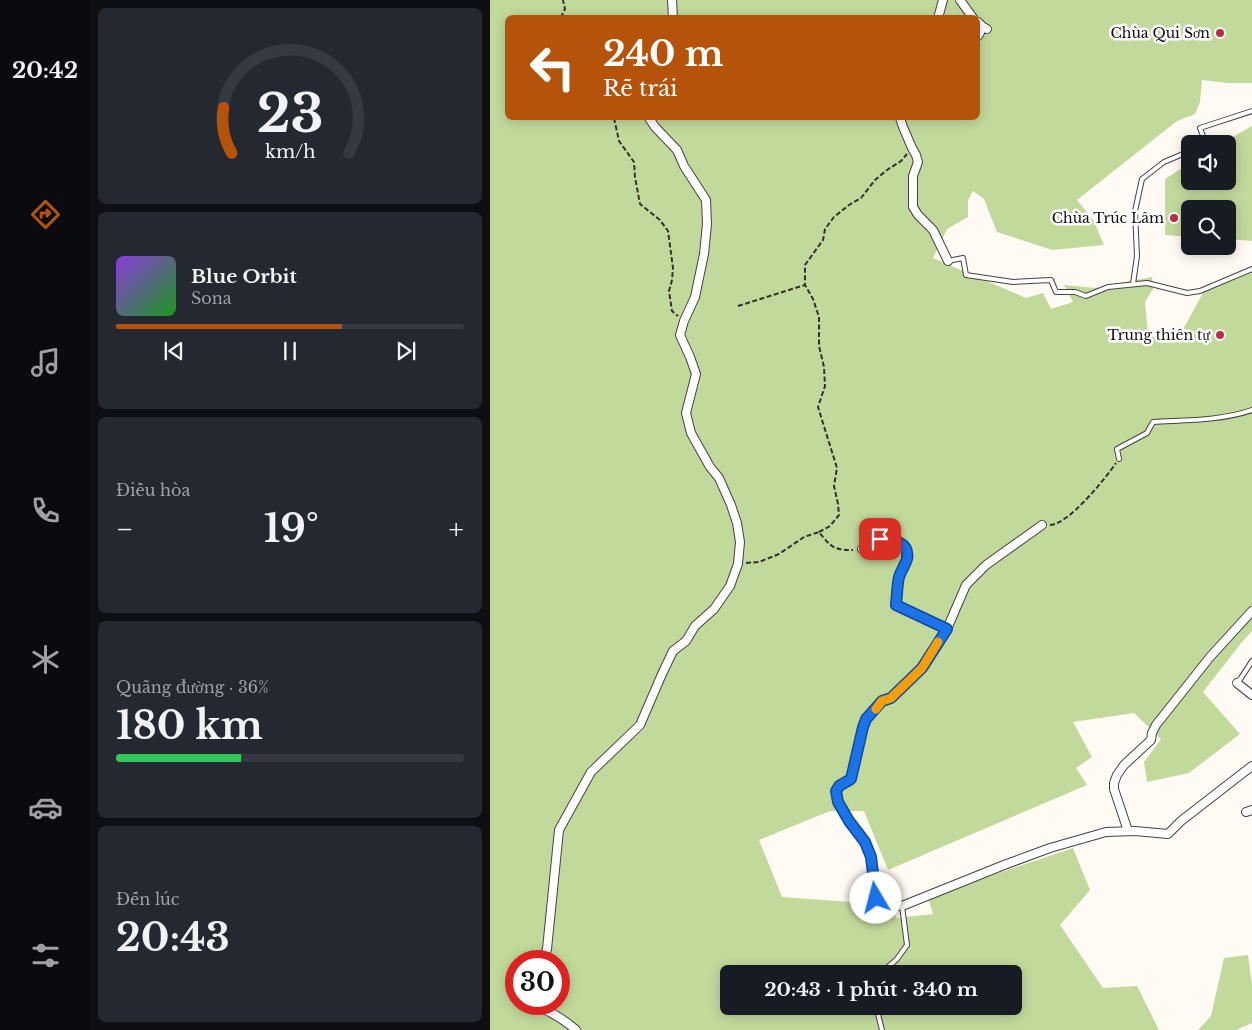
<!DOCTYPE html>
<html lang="vi">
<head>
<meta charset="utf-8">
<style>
	body { margin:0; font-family:"Libre Baskerville",serif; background:#242831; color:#f1f3f6; height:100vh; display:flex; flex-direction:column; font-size:19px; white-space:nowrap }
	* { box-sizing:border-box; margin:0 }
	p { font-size:16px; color:#9ea1a6 }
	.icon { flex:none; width:28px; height:28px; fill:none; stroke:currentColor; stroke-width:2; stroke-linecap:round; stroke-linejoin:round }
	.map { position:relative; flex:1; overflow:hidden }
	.drawer { display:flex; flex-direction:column; gap:8px; padding:8px; background:#0d0f14; width:400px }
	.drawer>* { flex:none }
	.guide { position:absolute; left:15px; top:15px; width:475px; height:105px; border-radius:8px; box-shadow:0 2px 12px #0003; background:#b45309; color:#fff; overflow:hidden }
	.fabs { position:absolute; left:691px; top:135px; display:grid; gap:10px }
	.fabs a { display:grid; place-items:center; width:55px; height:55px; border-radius:8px; background:#171b24; box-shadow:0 2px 12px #0003; font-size:25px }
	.speed { position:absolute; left:15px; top:950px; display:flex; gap:10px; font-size:25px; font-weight:700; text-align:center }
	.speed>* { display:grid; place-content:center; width:65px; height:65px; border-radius:50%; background:#171b24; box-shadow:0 2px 12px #0003; line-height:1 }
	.speed .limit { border:8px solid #d22; background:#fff; color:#111 }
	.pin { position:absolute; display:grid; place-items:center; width:42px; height:42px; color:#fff; margin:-21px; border-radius:10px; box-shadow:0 2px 8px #0006 }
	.me { position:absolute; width:55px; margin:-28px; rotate:352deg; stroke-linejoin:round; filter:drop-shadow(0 0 4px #0008) }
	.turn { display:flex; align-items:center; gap:18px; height:105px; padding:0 15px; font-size:22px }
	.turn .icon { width:65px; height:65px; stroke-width:2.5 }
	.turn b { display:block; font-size:35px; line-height:42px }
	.big { font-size:38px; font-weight:700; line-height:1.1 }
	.drawer .tile { flex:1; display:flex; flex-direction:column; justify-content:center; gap:8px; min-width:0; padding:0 18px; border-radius:8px; background:#242831 }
	.drawer .dial { align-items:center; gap:0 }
	.dial svg { height:130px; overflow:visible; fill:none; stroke:#363941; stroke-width:7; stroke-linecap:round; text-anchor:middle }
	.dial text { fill:#f1f3f6; stroke:none }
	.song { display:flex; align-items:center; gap:15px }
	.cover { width:60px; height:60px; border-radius:8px; background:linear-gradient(135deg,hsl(270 70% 55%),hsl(120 70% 35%)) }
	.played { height:5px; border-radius:2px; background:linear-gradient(90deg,#b45309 65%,#363941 65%) }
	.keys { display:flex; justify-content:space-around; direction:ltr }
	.heat { display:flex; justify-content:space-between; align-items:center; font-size:28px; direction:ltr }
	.charge { height:8px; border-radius:4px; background:linear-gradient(90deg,#34c759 36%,#363941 0) }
	.trip { position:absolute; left:230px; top:965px; width:302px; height:50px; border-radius:8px; background:#171b24; box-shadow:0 2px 12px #0003; font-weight:700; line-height:50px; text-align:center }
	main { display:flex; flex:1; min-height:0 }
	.dock { display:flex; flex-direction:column; width:90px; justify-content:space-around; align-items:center; background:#090b0e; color:#9ea1a6 }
	.dock .icon { width:35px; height:35px }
	.dock .active { color:#b45309 }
	.dock b { font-size:22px; color:#f1f3f6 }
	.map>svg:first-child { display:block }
	.forest { fill:#c2d99c; fill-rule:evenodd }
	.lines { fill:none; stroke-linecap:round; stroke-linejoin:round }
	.service-casing { stroke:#434343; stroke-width:6 }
	.minor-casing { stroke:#434343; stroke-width:10 }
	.path { stroke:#323232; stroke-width:2; stroke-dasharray:5 2.5; stroke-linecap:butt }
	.service { stroke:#fff; stroke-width:4 }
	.minor { stroke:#fff; stroke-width:8 }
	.route-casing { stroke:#114b97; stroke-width:12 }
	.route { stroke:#1a73e8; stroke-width:9 }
	.slow { stroke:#f59e0b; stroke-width:9 }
	.poi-dot { fill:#bc2b4a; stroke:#fff; stroke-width:2 }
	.labels { text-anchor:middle; stroke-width:5; stroke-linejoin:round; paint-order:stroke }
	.poi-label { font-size:14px; fill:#101010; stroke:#fff; text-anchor:end }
</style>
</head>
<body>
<main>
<nav class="dock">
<b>20:42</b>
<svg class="icon active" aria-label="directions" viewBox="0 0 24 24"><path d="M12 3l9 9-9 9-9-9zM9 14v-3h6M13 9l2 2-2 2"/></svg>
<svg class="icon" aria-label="music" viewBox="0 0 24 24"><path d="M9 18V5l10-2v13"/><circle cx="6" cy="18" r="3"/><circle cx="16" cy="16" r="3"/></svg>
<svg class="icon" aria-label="phone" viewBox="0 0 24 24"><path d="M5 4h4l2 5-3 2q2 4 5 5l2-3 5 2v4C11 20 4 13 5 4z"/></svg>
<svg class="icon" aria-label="climate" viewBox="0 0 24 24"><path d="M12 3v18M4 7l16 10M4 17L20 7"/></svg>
<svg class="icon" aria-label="car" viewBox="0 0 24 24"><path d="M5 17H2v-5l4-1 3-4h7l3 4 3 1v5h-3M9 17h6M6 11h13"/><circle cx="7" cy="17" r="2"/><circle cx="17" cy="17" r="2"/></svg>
<svg class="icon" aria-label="filters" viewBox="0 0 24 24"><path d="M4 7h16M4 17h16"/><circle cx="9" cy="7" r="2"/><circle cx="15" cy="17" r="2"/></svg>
</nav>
<section class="drawer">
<div class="tile dial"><svg viewBox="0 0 100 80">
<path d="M14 69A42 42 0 1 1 86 69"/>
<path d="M14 69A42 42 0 0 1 9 41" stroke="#b45309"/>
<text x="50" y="56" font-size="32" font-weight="700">23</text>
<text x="50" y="72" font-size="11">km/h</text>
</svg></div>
<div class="tile">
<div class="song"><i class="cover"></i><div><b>Blue Orbit</b><p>Sona</p></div></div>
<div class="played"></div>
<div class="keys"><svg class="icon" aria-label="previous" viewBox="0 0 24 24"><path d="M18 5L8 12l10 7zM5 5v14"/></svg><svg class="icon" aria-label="pause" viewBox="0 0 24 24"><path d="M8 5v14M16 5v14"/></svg><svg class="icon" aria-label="next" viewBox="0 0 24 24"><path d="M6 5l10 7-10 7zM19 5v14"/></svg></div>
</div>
<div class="tile"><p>Điều hòa</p>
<div class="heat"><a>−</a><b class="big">19°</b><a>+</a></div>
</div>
<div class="tile"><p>Quãng đường · 36%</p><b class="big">180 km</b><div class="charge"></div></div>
<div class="tile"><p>Đến lúc</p><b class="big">20:43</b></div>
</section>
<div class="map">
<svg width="762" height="1030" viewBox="0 0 762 1030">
	<rect width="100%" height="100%" fill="#fffaf3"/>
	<g class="forest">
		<path d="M0,0H762V83H737L712,80L710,102L705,114L687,121L587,200L604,221L614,245L562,250L507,232L494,199L483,191L478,200V217L457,229L443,258L536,298L553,293L561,309L583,302L574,285L605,288L662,277L663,289L655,302L658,334L669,340L691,333L714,291L762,266V631L752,642L713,692L750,734L699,773L657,782L654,762L671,739L644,713L583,722L602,757L586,768L597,785L398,870L374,811H340L269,840L292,897L402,905L406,918L443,914L438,897L583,848L600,890L570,925L613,988L647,986L669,1030H0ZM18,18H488V118H18ZM26,961H69V1004H26ZM239,974H524V1006H239Z"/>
		<polygon points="762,126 762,241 738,239 738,209 700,209 700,237 675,235 675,179 700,163 700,181 738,181 738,144 730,144"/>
		<polygon points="758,955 762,985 762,1023 746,1030 708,1030 721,1016 734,958"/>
	</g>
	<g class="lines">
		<defs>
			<g id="service">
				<polyline points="716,144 710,128 762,111"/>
				<polyline points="458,261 473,258 476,275 523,282 561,280 566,292 585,292 596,296 618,287 657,283 697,293 710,291 762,269"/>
				<polyline points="643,284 647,256 645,211 652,179 674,162 700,151"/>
				<path d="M629,459L627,449L657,433L663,422C695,420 730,421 762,410"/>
				<polyline points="747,683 751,678 762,661"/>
				<polyline points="390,974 407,959 417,945 412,906"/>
				<polyline points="386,1006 392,1030"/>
			</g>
			<g id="minor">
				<polyline points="182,0 183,18"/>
				<polyline points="470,0 483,18"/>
				<polyline points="448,18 453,0"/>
				<polyline points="488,22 493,27 497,29"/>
				<polyline points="488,36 493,27"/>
				<polyline points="410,118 413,127 422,148 426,155 428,162 423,176 423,207 428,215 443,230 458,261"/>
				<polyline points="552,525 496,565 476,585 457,629 432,668 401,698 392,701 377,719 373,727 361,779 349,787 346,791 348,803 359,821 375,842 381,857 386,898 391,902 412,906 514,865 560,848 616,832 645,831 678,834 691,821 762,766"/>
				<polyline points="372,549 380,547 390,539 398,539 407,541 413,545 417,551 416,560 409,578 406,605 457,629"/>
				<polyline points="747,683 762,695"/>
				<polyline points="756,812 762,810"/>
				<polyline points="638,831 624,789 624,783 627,775 634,765 661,740 662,733 666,725 720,657 762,611"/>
				<polyline points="52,961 57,949 69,830 101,772 150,725 172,674 183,651 196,641 205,626 224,609 240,586 248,564 250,542 247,523 241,505 229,478 220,467 201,433 196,413 206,374 200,357 190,335 194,321 205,297 214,254 217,224 216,200 194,166 187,150 165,127 159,118"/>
				<path d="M51,1004L53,1009C65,1014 76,1021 86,1030"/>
			</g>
		</defs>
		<use href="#service" class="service-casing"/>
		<use href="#minor" class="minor-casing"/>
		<g class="path">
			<polyline points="72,18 72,15 75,9 73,0"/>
			<polyline points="124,118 129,141 144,162 145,177 150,204 170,220 178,231 183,268 182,280 179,291 182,311 188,316"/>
			<polyline points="248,306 315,285"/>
			<path d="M560,525C579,524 615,479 626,463"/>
			<polyline points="329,532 340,526 349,515 348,504 344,486 347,468 328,407 335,386 334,367 329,346 329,317 323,299 315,285 315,265 333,240 335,229 344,217 359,205 371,198 385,180 397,170 411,161 417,154"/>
			<path d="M256,563L269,562L289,554L314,537L329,532C341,547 343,550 363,550"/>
		</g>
		<use href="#service" class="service"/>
		<use href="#minor" class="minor"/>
	</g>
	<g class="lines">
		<defs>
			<path id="route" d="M386,898L381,857L375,842L359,821L348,802L346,791L349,786L361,779L373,727L376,719L392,701L401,698L432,668L457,629L406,605C407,596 407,586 409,577C411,571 415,565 417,559C420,542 403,539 390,539"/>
		</defs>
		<use href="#route" class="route-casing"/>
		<use href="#route" class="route"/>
		<polyline class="slow" points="386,709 392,701 401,698 432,668 448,642"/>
	</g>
	<g class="poi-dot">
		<circle cx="730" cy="33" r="5"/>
		<circle cx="684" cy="218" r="5"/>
		<circle cx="730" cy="335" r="5"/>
	</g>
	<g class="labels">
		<g class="poi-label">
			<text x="720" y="38">Chùa Qui Sơn</text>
			<text x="674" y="223">Chùa Trúc Lâm</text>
			<text x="720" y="340">Trung thiên tự</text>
		</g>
	</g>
</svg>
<div class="fabs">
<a><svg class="icon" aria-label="sound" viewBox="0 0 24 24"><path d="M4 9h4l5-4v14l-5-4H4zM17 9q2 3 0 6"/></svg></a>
<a><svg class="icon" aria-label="search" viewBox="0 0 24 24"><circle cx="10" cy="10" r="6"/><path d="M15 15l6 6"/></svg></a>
</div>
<div class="speed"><div class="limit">30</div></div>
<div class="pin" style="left:390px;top:539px;background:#d93025"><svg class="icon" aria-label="arrive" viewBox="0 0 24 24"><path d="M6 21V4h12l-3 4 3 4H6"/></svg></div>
<svg class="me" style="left:386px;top:898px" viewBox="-20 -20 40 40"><circle r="19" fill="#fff"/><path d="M0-13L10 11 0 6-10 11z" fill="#1a73e8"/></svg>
<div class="trip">20:43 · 1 phút · 340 m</div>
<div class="guide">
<div class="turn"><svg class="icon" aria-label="left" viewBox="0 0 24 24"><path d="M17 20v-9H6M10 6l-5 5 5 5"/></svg><div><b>240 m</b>Rẽ trái</div></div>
</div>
</div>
</main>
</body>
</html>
